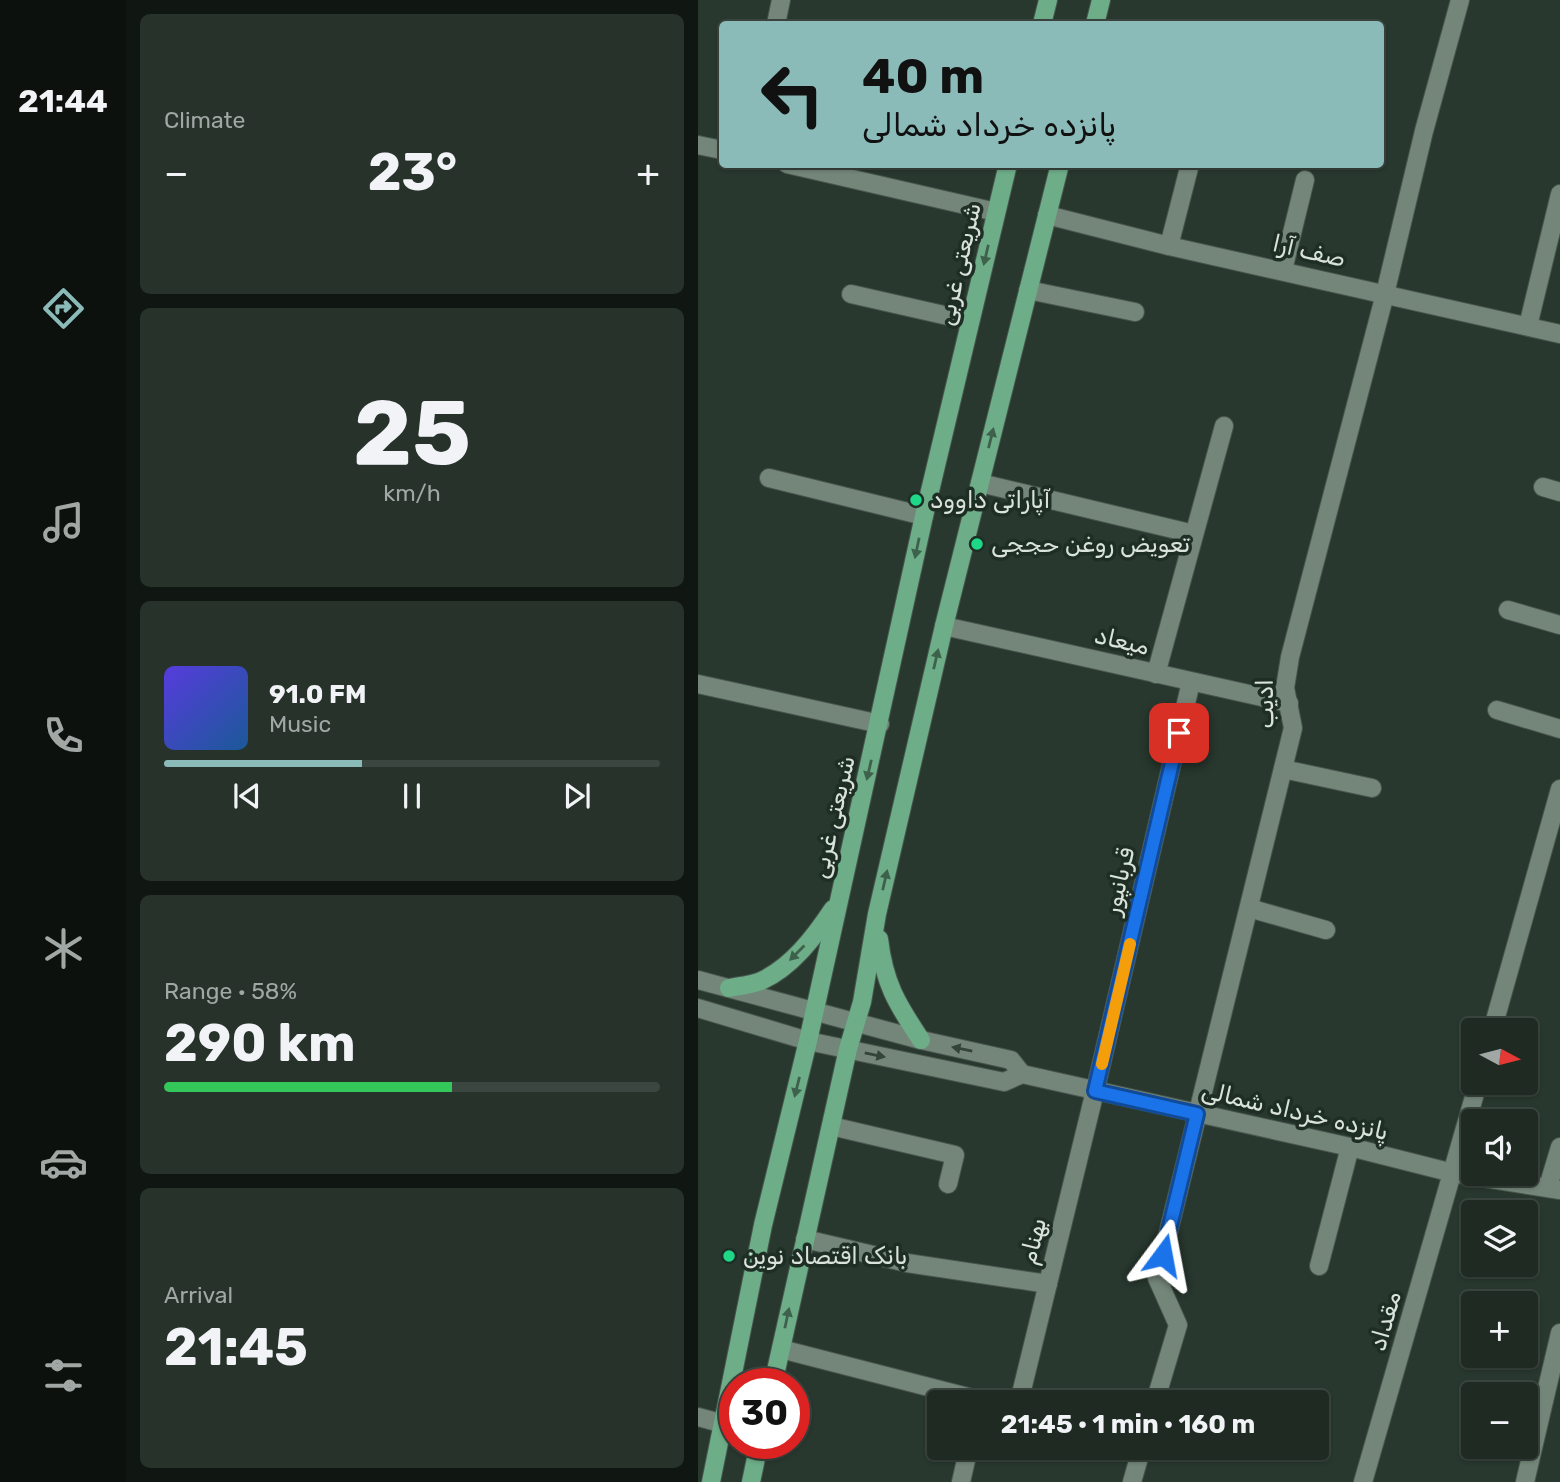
<!DOCTYPE html>
<html lang="en">
<head>
<meta charset="utf-8">
<style>
	body { margin:0; font-family:Rubik,"Noto Sans Arabic",sans-serif; background:#26322a; color:#f1f3f6; height:100vh; display:flex; flex-direction:column; font-size:26px; white-space:nowrap }
	* { box-sizing:border-box; margin:0 }
	p { font-size:23px; color:#a1a7a5 }
	.icon { flex:none; width:38px; height:38px; fill:none; stroke:currentColor; stroke-width:2; stroke-linecap:round; stroke-linejoin:round }
	.map { position:relative; flex:1; overflow:hidden }
	.sheet { display:flex; flex-direction:column; gap:14px; padding:14px; background:#101713; width:572px }
	.sheet>* { flex:none }
	.guide { position:absolute; left:21px; top:21px; width:665px; height:147px; border-radius:7px; box-shadow:0 2px 5px #0004,0 0 0 2px #3c4640; background:#8bbbb9; color:#111; overflow:hidden }
	.needle { width:46px; rotate:97deg }
	.fabs { position:absolute; left:763px; top:1018px; display:grid; gap:14px }
	.fabs a { display:grid; place-items:center; width:77px; height:77px; border-radius:7px; background:#1e2a22; box-shadow:0 2px 5px #0004,0 0 0 2px #3c4640; font-size:35px }
	.speed { position:absolute; left:21px; top:1368px; display:flex; gap:14px; font-size:35px; font-weight:700; text-align:center }
	.speed>* { display:grid; place-content:center; width:91px; height:91px; border-radius:50%; background:#1e2a22; box-shadow:0 2px 5px #0004,0 0 0 2px #3c4640; line-height:1 }
	.speed .limit { border:10px solid #d22; background:#fff; color:#111 }
	.pin { position:absolute; display:grid; place-items:center; width:60px; height:60px; color:#fff; margin:-30px; border-radius:14px; box-shadow:0 4px 10px #0006 }
	.me { position:absolute; width:77px; margin:-38px; rotate:13deg; stroke-linejoin:round; filter:drop-shadow(0 0 5px #0008) }
	.turn { display:flex; align-items:center; gap:24px; height:147px; padding:0 28px; font-size:32px }
	.turn .icon { width:91px; height:91px; stroke-width:2.5 }
	.turn b { display:block; font-size:49px; line-height:60px }
	.big { font-size:52px; font-weight:700; line-height:1.1 }
	.sheet .card { flex:1; display:flex; flex-direction:column; justify-content:center; gap:10px; min-width:0; padding:0 24px; border-radius:10px; background:#26322a }
	.sheet .dial { align-items:center; gap:0 }
	.dial b { font-size:91px; line-height:1 }
	.song { display:flex; align-items:center; gap:21px }
	.cover { width:84px; height:84px; border-radius:10px; background:linear-gradient(135deg,hsl(250 70% 55%),hsl(210 70% 35%)) }
	.played { height:7px; border-radius:4px; background:linear-gradient(90deg,#8bbbb9 40%,#3c4640 40%) }
	.keys { display:flex; justify-content:space-around; direction:ltr }
	.heat { display:flex; justify-content:space-between; align-items:center; font-size:38px; direction:ltr }
	.charge { height:10px; border-radius:5px; background:linear-gradient(90deg,#34c759 58%,#3c4640 0) }
	.trip { position:absolute; left:229px; top:1390px; width:402px; height:70px; border-radius:7px; background:#1e2a22; box-shadow:0 2px 5px #0004,0 0 0 2px #3c4640; font-weight:700; line-height:70px; text-align:center }
	main { display:flex; flex:1; min-height:0 }
	.menu { display:flex; flex-direction:column; width:126px; justify-content:space-around; align-items:center; background:#0c110e; color:#a1a7a5 }
	.menu .icon { width:49px; height:49px }
	.menu .current { color:#8bbbb9 }
	.menu b { font-size:32px; color:#f1f3f6 }
	.map>svg:first-child { display:block }
	.lines { fill:none; stroke-linecap:round; stroke-linejoin:round }
	.minor-casing { stroke:#48564d; stroke-width:20 }
	.major-casing { stroke:#48564d; stroke-width:20 }
	.minor { stroke:#74867a; stroke-width:18 }
	.major { stroke:#6dad88; stroke-width:18 }
	.oneway { fill:#3e614c }
	.oneway2 { fill:#34443a }
	.route-casing { stroke:#114b97; stroke-width:18 }
	.route { stroke:#1a73e8; stroke-width:12 }
	.slow { stroke:#f59e0b; stroke-width:12 }
	.poi-dot { fill:#1ed888; stroke:#1e2e24; stroke-width:2.5 }
	.labels { text-anchor:middle; stroke-width:7; stroke-linejoin:round; paint-order:stroke }
	.street-label { font-size:24px; fill:#d9e3dc; stroke:#1e2e24 }
	.poi-label { font-size:24px; fill:#d9e3dc; stroke:#1e2e24; text-anchor:start }
</style>
</head>
<body>
<main>
<nav class="menu">
<b>21:44</b>
<svg class="icon current" aria-label="directions" viewBox="0 0 24 24"><path d="M12 3l9 9-9 9-9-9zM9 14v-3h6M13 9l2 2-2 2"/></svg>
<svg class="icon" aria-label="music" viewBox="0 0 24 24"><path d="M9 18V5l10-2v13"/><circle cx="6" cy="18" r="3"/><circle cx="16" cy="16" r="3"/></svg>
<svg class="icon" aria-label="phone" viewBox="0 0 24 24"><path d="M5 4h4l2 5-3 2q2 4 5 5l2-3 5 2v4C11 20 4 13 5 4z"/></svg>
<svg class="icon" aria-label="climate" viewBox="0 0 24 24"><path d="M12 3v18M4 7l16 10M4 17L20 7"/></svg>
<svg class="icon" aria-label="car" viewBox="0 0 24 24"><path d="M5 17H2v-5l4-1 3-4h7l3 4 3 1v5h-3M9 17h6M6 11h13"/><circle cx="7" cy="17" r="2"/><circle cx="17" cy="17" r="2"/></svg>
<svg class="icon" aria-label="filters" viewBox="0 0 24 24"><path d="M4 7h16M4 17h16"/><circle cx="9" cy="7" r="2"/><circle cx="15" cy="17" r="2"/></svg>
</nav>
<section class="sheet">
<div class="card"><p>Climate</p>
<div class="heat"><a>−</a><b class="big">23°</b><a>+</a></div>
</div>
<div class="card dial"><b>25</b><p>km/h</p></div>
<div class="card">
<div class="song"><i class="cover"></i><div><b>91.0 FM</b><p>Music</p></div></div>
<div class="played"></div>
<div class="keys"><svg class="icon" aria-label="previous" viewBox="0 0 24 24"><path d="M18 5L8 12l10 7zM5 5v14"/></svg><svg class="icon" aria-label="pause" viewBox="0 0 24 24"><path d="M8 5v14M16 5v14"/></svg><svg class="icon" aria-label="next" viewBox="0 0 24 24"><path d="M6 5l10 7-10 7zM19 5v14"/></svg></div>
</div>
<div class="card"><p>Range · 58%</p><b class="big">290 km</b><div class="charge"></div></div>
<div class="card"><p>Arrival</p><b class="big">21:45</b></div>
</section>
<div class="map">
<svg width="862" height="1482" viewBox="0 0 862 1482">
	<rect width="100%" height="100%" fill="#28382e"/>
	<g class="lines">
		<defs>
			<g id="minor">
				<polyline points="78,24 83,0"/>
				<polyline points="0,145 24,150"/>
				<polyline points="89,164 298,212"/>
				<polyline points="349,215 471,246 862,334"/>
				<polyline points="471,246 492,164"/>
				<polyline points="585,270 607,180"/>
				<polyline points="330,290 437,312"/>
				<polyline points="153,294 272,321"/>
				<polyline points="830,326 862,194"/>
				<polyline points="71,478 226,516"/>
				<polyline points="282,483 496,534"/>
				<polyline points="845,487 862,492"/>
				<polyline points="810,610 862,625"/>
				<polyline points="246,626 591,703"/>
				<polyline points="458,674 526,426"/>
				<polyline points="0,684 182,724"/>
				<polyline points="799,710 862,729"/>
				<polyline points="585,769 674,788"/>
				<polyline points="551,908 628,930"/>
				<polyline points="0,980 223,1040 313,1060 324,1074"/>
				<polyline points="0,1008 110,1041 306,1082 324,1074 652,1147 755,1173 862,1190"/>
				<polyline points="794,1031 862,789"/>
				<polyline points="133,1126 257,1155 250,1184"/>
				<polyline points="850,1187 862,1147"/>
				<polyline points="107,1239 209,1263 350,1284"/>
				<polyline points="621,1266 652,1147"/>
				<polyline points="83,1349 289,1402"/>
				<polyline points="321,1402 397,1091 493,682"/>
				<polyline points="457,1402 480,1325 459,1278 595,728 587,688 592,657 687,294 726,131 762,0"/>
				<polyline points="0,1417 26,1424"/>
				<polyline points="263,1482 271,1447"/>
				<polyline points="434,1482 444,1447"/>
				<polyline points="665,1482 780,1083"/>
				<polyline points="827,1482 862,1333"/>
			</g>
			<g id="major">
				<polyline points="344,24 350,0"/>
				<polyline points="397,24 403,0"/>
				<path d="M181,939C186,983 199,1004 223,1040"/>
				<path d="M31,988C41,986 53,985 63,981C94,967 117,936 135,909"/>
				<polyline points="75,1384 150,1049 164,1002 179,914 246,626 362,164"/>
				<polyline points="13,1482 65,1225 110,1041 226,516 310,164"/>
				<polyline points="53,1482 61,1444"/>
			</g>
		</defs>
		<use href="#minor" class="minor-casing"/>
		<use href="#major" class="major-casing"/>
		<use href="#minor" class="minor"/>
		<use href="#major" class="major"/>
	</g>
	<defs><path id="oneway-solid" d="M-6-.8H1V-3.2L6.5 0L1 3.2V.8H-6Z" transform="scale(1.75)"/></defs>
	<g class="oneway">
		<use href="#oneway-solid" transform="translate(288 255) rotate(103)"/>
		<use href="#oneway-solid" transform="translate(293 438) rotate(-76)"/>
		<use href="#oneway-solid" transform="translate(219 548) rotate(102)"/>
		<use href="#oneway-solid" transform="translate(238 659) rotate(-77)"/>
		<use href="#oneway-solid" transform="translate(171 770) rotate(103)"/>
		<use href="#oneway-solid" transform="translate(187 880) rotate(-77)"/>
		<use href="#oneway-solid" transform="translate(99 953) rotate(135)"/>
		<use href="#oneway-solid" transform="translate(99 1087) rotate(104)"/>
		<use href="#oneway-solid" transform="translate(89 1318) rotate(-78)"/>
	</g>
	<g class="oneway2">
		<use href="#oneway-solid" transform="translate(264 1049) rotate(-168)"/>
		<use href="#oneway-solid" transform="translate(177 1055) rotate(12)"/>
	</g>
	<g class="lines">
		<defs>
			<polyline id="route" points="465,1255 499,1114 397,1091 481,733"/>
		</defs>
		<use href="#route" class="route-casing"/>
		<use href="#route" class="route"/>
		<polyline class="slow" points="404,1064 432,944"/>
	</g>
	<g class="poi-dot">
		<circle cx="218" cy="500" r="7"/>
		<circle cx="279" cy="544" r="7"/>
		<circle cx="31" cy="1256" r="7"/>
	</g>
	<g class="labels">
		<g class="street-label">
			<text transform="translate(611 251) rotate(13)" y="8">صف آرا</text>
			<text transform="translate(261 264) rotate(-77)" y="8">شریعتی غربی</text>
			<text transform="translate(424 641) rotate(13)" y="8">میعاد</text>
			<text transform="translate(567 704) rotate(-91)" y="8">ادیب</text>
			<text transform="translate(135 817) rotate(-77)" y="8">شریعتی غربی</text>
			<text transform="translate(421 881) rotate(-77)" y="8">قربانپور</text>
			<text transform="translate(597 1111) rotate(13)" y="8">پانزده خرداد شمالی</text>
			<text transform="translate(335 1241) rotate(-76)" y="8">بهنام</text>
			<text transform="translate(687 1321) rotate(-74)" y="8">مقداد</text>
		</g>
		<g class="poi-label">
			<text x="232" y="508">آپاراتی داوود</text>
			<text x="293" y="552">تعویض روغن حججی</text>
			<text x="45" y="1264">بانک اقتصاد نوین</text>
		</g>
	</g>
</svg>
<div class="fabs">
<a><svg class="needle" viewBox="-14 -14 28 28"><path d="M0-13l5 13h-10z" fill="#e53935"/><path d="M0 13l5-13h-10z" fill="#a1a7a5"/></svg></a>
<a><svg class="icon" aria-label="sound" viewBox="0 0 24 24"><path d="M4 9h4l5-4v14l-5-4H4zM17 9q2 3 0 6"/></svg></a>
<a><svg class="icon" aria-label="layers" viewBox="0 0 24 24"><path d="M12 4l9 5-9 5-9-5zM3 14l9 5 9-5"/></svg></a>
<a>+</a>
<a>−</a>
</div>
<div class="speed"><div class="limit">30</div></div>
<div class="pin" style="left:481px;top:733px;background:#d93025"><svg class="icon" aria-label="arrive" viewBox="0 0 24 24"><path d="M6 21V4h12l-3 4 3 4H6"/></svg></div>
<svg class="me" style="left:465px;top:1255px" viewBox="-20 -20 40 40"><path d="M0-17L14 15 0 8-14 15z" fill="#1a73e8" stroke="#fff" stroke-width="4"/></svg>
<div class="trip">21:45 · 1 min · 160 m</div>
<div class="guide">
<div class="turn"><svg class="icon" aria-label="left" viewBox="0 0 24 24"><path d="M17 20v-9H6M10 6l-5 5 5 5"/></svg><div><b>40 m</b>پانزده خرداد شمالی</div></div>
</div>
</div>
</main>
</body>
</html>
